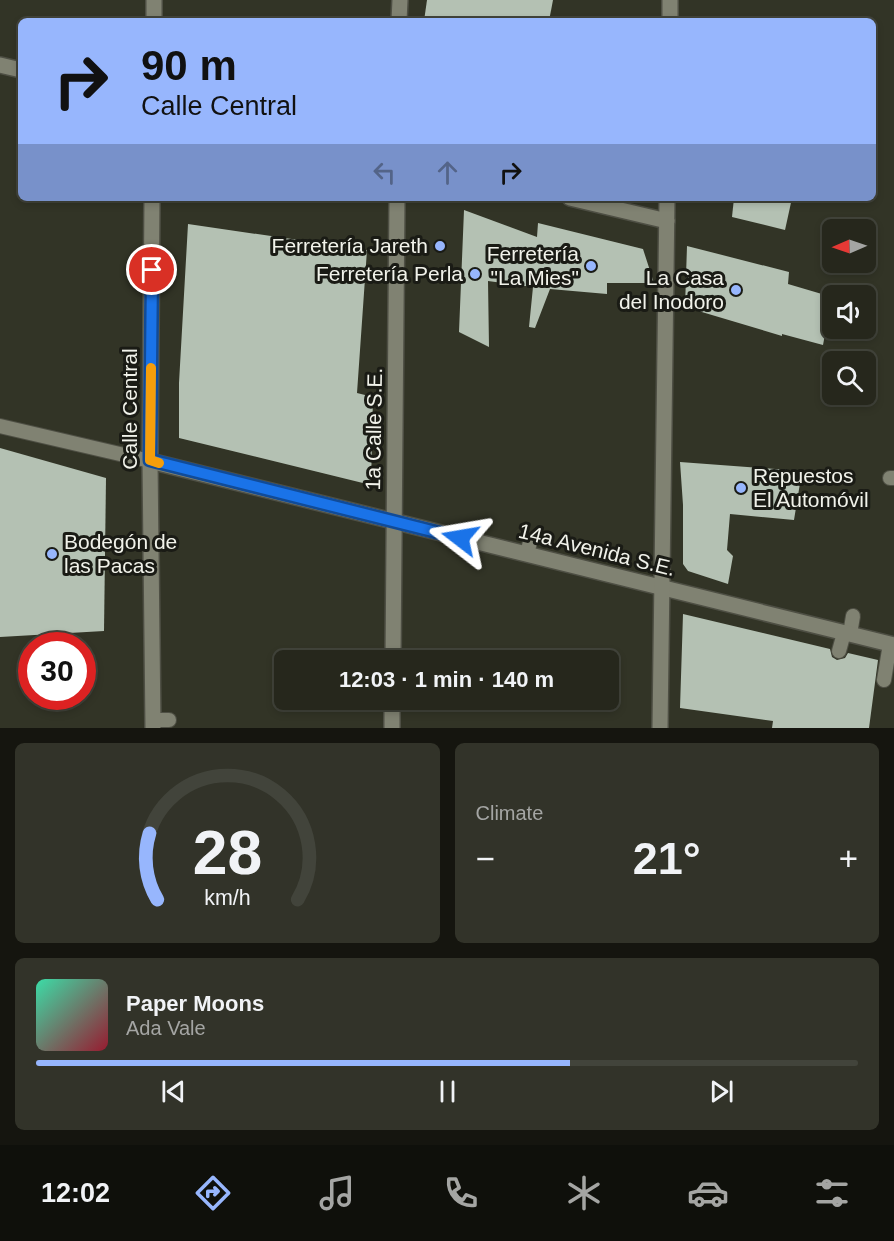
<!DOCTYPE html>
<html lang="en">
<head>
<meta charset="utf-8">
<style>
	body { margin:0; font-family:Helvetica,sans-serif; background:#323329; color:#f1f3f6; height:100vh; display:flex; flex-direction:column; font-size:22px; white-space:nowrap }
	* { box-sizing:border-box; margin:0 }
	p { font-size:20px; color:#a4a5a3 }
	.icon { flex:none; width:33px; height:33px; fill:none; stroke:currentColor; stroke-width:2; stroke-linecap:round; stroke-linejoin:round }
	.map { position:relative; height:728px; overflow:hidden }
	.side { display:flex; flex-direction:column; gap:15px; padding:15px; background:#15150f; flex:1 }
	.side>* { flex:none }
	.hud { position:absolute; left:18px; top:18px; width:858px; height:183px; border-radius:9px; box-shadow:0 3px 9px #0003,0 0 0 2px #42443b; background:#97b6fd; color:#111; overflow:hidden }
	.needle { width:39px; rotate:268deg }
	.tools { position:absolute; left:822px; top:219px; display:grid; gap:12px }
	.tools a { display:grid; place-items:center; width:54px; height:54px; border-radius:9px; background:#26271c; box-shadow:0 3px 9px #0003,0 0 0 2px #42443b; font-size:30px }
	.speed { position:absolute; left:18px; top:632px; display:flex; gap:12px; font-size:30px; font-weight:700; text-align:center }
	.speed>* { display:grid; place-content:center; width:78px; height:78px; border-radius:50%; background:#26271c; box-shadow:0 3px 9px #0003,0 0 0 2px #42443b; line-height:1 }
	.speed .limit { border:9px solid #d22; background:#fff; color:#111 }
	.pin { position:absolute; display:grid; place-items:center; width:51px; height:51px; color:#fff; margin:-26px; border:3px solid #fff; border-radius:50%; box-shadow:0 2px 6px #0007 }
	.me { position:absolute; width:66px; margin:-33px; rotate:284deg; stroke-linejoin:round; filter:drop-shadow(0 0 4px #0008) }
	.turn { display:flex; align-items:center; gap:21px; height:126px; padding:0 24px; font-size:27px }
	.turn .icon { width:78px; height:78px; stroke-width:2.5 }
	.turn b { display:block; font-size:42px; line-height:51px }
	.lanes { display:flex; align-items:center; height:57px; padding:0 24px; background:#0003; justify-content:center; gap:30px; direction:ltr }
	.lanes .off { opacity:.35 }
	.big { font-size:45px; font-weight:700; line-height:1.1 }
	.side .card { flex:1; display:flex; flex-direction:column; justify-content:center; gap:9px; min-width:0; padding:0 21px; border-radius:9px; background:#323329 }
	.side .dial { align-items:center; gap:0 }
	.dial svg { height:156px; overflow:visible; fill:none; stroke:#42443b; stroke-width:7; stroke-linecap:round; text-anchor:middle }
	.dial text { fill:#f1f3f6; stroke:none }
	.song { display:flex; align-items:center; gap:18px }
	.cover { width:72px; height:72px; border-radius:9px; background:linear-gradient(135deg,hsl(160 70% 55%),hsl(350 70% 35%)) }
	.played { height:6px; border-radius:3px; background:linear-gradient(90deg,#97b6fd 65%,#42443b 65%) }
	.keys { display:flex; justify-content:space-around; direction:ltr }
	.heat { display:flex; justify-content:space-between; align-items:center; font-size:33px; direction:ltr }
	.side .tiles { flex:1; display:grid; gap:15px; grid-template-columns:1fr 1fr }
	.card:last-child { grid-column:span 2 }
	.trip { position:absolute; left:274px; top:650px; width:345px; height:60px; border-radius:9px; background:#26271c; box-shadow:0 3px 9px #0003,0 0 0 2px #42443b; font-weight:700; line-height:60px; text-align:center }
	.tab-bar { display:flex; height:96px; justify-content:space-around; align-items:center; background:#0f100b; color:#a4a5a3 }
	.tab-bar .icon { width:42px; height:42px }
	.tab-bar .on { color:#97b6fd }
	.tab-bar b { font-size:27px; color:#f1f3f6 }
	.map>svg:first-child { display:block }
	.building { fill:#b4c1b3 }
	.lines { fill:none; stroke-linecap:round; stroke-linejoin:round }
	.lane-casing { stroke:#4e4f44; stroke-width:16 }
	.street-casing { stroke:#4e4f44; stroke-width:18 }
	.lane { stroke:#808272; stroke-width:14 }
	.street { stroke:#808272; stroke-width:15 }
	.route-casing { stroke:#114b97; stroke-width:15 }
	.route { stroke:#1a73e8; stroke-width:10 }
	.slow { stroke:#f59e0b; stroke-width:10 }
	.poi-dot { fill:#97b6fd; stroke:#1a1b15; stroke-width:2 }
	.labels { text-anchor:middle; stroke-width:6; stroke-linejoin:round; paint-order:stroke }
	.poi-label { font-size:21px; fill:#f1f2ea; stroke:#1a1b15; text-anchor:end }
	.street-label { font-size:21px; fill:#f1f2ea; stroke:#1a1b15 }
</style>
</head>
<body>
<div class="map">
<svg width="894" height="728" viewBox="0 0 894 728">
	<rect width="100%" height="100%" fill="#323426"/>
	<g class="building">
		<polygon points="427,0 553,0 549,21 424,21"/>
		<polygon points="734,198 792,198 785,230 732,217"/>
		<polygon points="464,210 537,237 538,223 643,249 654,283 607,283 607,294 550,289 535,328 529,327 533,287 488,281 489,347 459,332"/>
		<polygon points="188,224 367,250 357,393 373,397 371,485 179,438 179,383"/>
		<polygon points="687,246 789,272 788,284 832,297 823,345 782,334 782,336 685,307"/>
		<polygon points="0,448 106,478 104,631 0,637"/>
		<polygon points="680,462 802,471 794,520 730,514 727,550 733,556 728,584 688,571 683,564 683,505"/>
		<polygon points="683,614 830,649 832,657 837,660 845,658 848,653 878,660 869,728 772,728 773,721 680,708"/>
	</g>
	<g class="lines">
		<defs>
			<g id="lane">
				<polyline points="0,426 150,461"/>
				<polyline points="890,478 894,478"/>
				<polyline points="527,554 530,542"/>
				<polyline points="850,634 853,616"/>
				<polyline points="839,651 844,633"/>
				<polyline points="884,680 890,644"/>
				<polyline points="153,720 169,720"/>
			</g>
			<g id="street">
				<polyline points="154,21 154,0"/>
				<polyline points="399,21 400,0"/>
				<polyline points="670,21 670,0"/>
				<polyline points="0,65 21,70"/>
				<polyline points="152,198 150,461 153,728"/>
				<polyline points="570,198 667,221"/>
				<polyline points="150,461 894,645"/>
				<polyline points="393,660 397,198"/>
				<polyline points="392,728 392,699"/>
				<polyline points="660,728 667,198"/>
			</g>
		</defs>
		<use href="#lane" class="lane-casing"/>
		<use href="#street" class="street-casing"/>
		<use href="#lane" class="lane"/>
		<use href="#street" class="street"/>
	</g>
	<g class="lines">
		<defs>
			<polyline id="route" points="152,270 150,460 460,538"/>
		</defs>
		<use href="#route" class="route-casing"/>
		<use href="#route" class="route"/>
		<polyline class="slow" points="151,368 150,460 159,463"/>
	</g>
	<g class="poi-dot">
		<circle cx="440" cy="246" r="6"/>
		<circle cx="591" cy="266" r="6"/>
		<circle cx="475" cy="274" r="6"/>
		<circle cx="736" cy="290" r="6"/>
		<circle cx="741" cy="488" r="6"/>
		<circle cx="52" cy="554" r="6"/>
	</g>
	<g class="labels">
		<g class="poi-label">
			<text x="428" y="253">Ferretería Jareth</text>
			<text x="579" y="261">Ferretería<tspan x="579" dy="24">"La Mies"</tspan></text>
			<text x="463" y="281">Ferretería Perla</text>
			<text x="724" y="285">La Casa<tspan x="724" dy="24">del Inodoro</tspan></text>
			<text x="753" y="483" text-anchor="start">Repuestos<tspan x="753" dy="24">El Automóvil</tspan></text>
			<text x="64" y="549" text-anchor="start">Bodegón de<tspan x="64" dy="24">las Pacas</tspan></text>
		</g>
		<g class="street-label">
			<text transform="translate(130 409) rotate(-90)" y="7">Calle Central</text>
			<text transform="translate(374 429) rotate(-89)" y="7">1a Calle S.E.</text>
			<text transform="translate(597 550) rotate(14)" y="7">14a Avenida S.E.</text>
		</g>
	</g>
</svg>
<div class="tools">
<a><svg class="needle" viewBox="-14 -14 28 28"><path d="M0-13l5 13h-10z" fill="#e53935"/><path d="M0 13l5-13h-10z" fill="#a4a5a3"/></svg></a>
<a><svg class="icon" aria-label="sound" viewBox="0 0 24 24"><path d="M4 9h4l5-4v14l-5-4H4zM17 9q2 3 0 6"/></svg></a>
<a><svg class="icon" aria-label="search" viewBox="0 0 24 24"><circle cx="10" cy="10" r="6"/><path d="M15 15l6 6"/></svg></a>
</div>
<div class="speed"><div class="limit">30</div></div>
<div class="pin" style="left:152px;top:270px;background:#d93025"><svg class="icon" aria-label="arrive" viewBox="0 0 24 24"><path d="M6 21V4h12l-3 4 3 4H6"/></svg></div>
<svg class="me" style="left:460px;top:538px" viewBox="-20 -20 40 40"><path d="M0-17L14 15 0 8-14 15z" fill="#1a73e8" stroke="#fff" stroke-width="4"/></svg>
<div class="trip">12:03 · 1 min · 140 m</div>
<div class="hud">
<div class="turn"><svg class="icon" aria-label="right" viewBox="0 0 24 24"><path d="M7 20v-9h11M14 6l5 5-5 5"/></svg><div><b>90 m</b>Calle Central</div></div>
<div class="lanes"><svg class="icon off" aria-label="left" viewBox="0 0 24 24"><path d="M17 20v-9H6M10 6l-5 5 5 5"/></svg><svg class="icon off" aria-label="ahead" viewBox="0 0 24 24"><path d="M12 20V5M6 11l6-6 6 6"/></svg><svg class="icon" aria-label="right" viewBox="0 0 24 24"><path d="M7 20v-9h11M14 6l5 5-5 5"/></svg></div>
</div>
</div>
<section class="side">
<div class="tiles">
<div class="card dial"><svg viewBox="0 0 100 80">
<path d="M14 69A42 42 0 1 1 86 69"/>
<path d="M14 69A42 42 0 0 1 10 35" stroke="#97b6fd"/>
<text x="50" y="56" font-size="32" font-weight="700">28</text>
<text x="50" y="72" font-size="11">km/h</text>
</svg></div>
<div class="card"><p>Climate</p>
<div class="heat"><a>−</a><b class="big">21°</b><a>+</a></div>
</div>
<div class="card">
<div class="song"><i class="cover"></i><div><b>Paper Moons</b><p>Ada Vale</p></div></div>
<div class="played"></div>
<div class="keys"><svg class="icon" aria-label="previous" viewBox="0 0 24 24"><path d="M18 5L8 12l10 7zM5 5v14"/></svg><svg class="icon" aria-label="pause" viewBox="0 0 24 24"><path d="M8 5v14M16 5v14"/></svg><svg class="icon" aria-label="next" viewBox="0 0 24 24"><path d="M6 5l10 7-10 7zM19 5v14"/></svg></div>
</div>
</div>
</section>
<nav class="tab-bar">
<b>12:02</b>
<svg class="icon on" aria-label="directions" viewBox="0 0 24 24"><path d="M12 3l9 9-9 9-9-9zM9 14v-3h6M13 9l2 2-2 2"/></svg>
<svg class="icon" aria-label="music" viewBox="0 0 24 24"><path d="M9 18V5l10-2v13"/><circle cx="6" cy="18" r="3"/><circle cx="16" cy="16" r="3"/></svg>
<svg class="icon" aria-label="phone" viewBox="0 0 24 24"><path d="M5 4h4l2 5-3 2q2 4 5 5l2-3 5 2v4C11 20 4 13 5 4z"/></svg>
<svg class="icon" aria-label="climate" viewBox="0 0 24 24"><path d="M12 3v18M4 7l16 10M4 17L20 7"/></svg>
<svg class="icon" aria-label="car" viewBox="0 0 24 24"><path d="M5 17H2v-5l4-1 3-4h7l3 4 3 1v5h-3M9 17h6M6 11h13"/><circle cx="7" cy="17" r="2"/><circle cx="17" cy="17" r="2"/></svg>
<svg class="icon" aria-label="filters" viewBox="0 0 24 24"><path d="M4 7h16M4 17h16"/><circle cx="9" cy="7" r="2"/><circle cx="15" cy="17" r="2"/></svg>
</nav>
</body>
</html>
